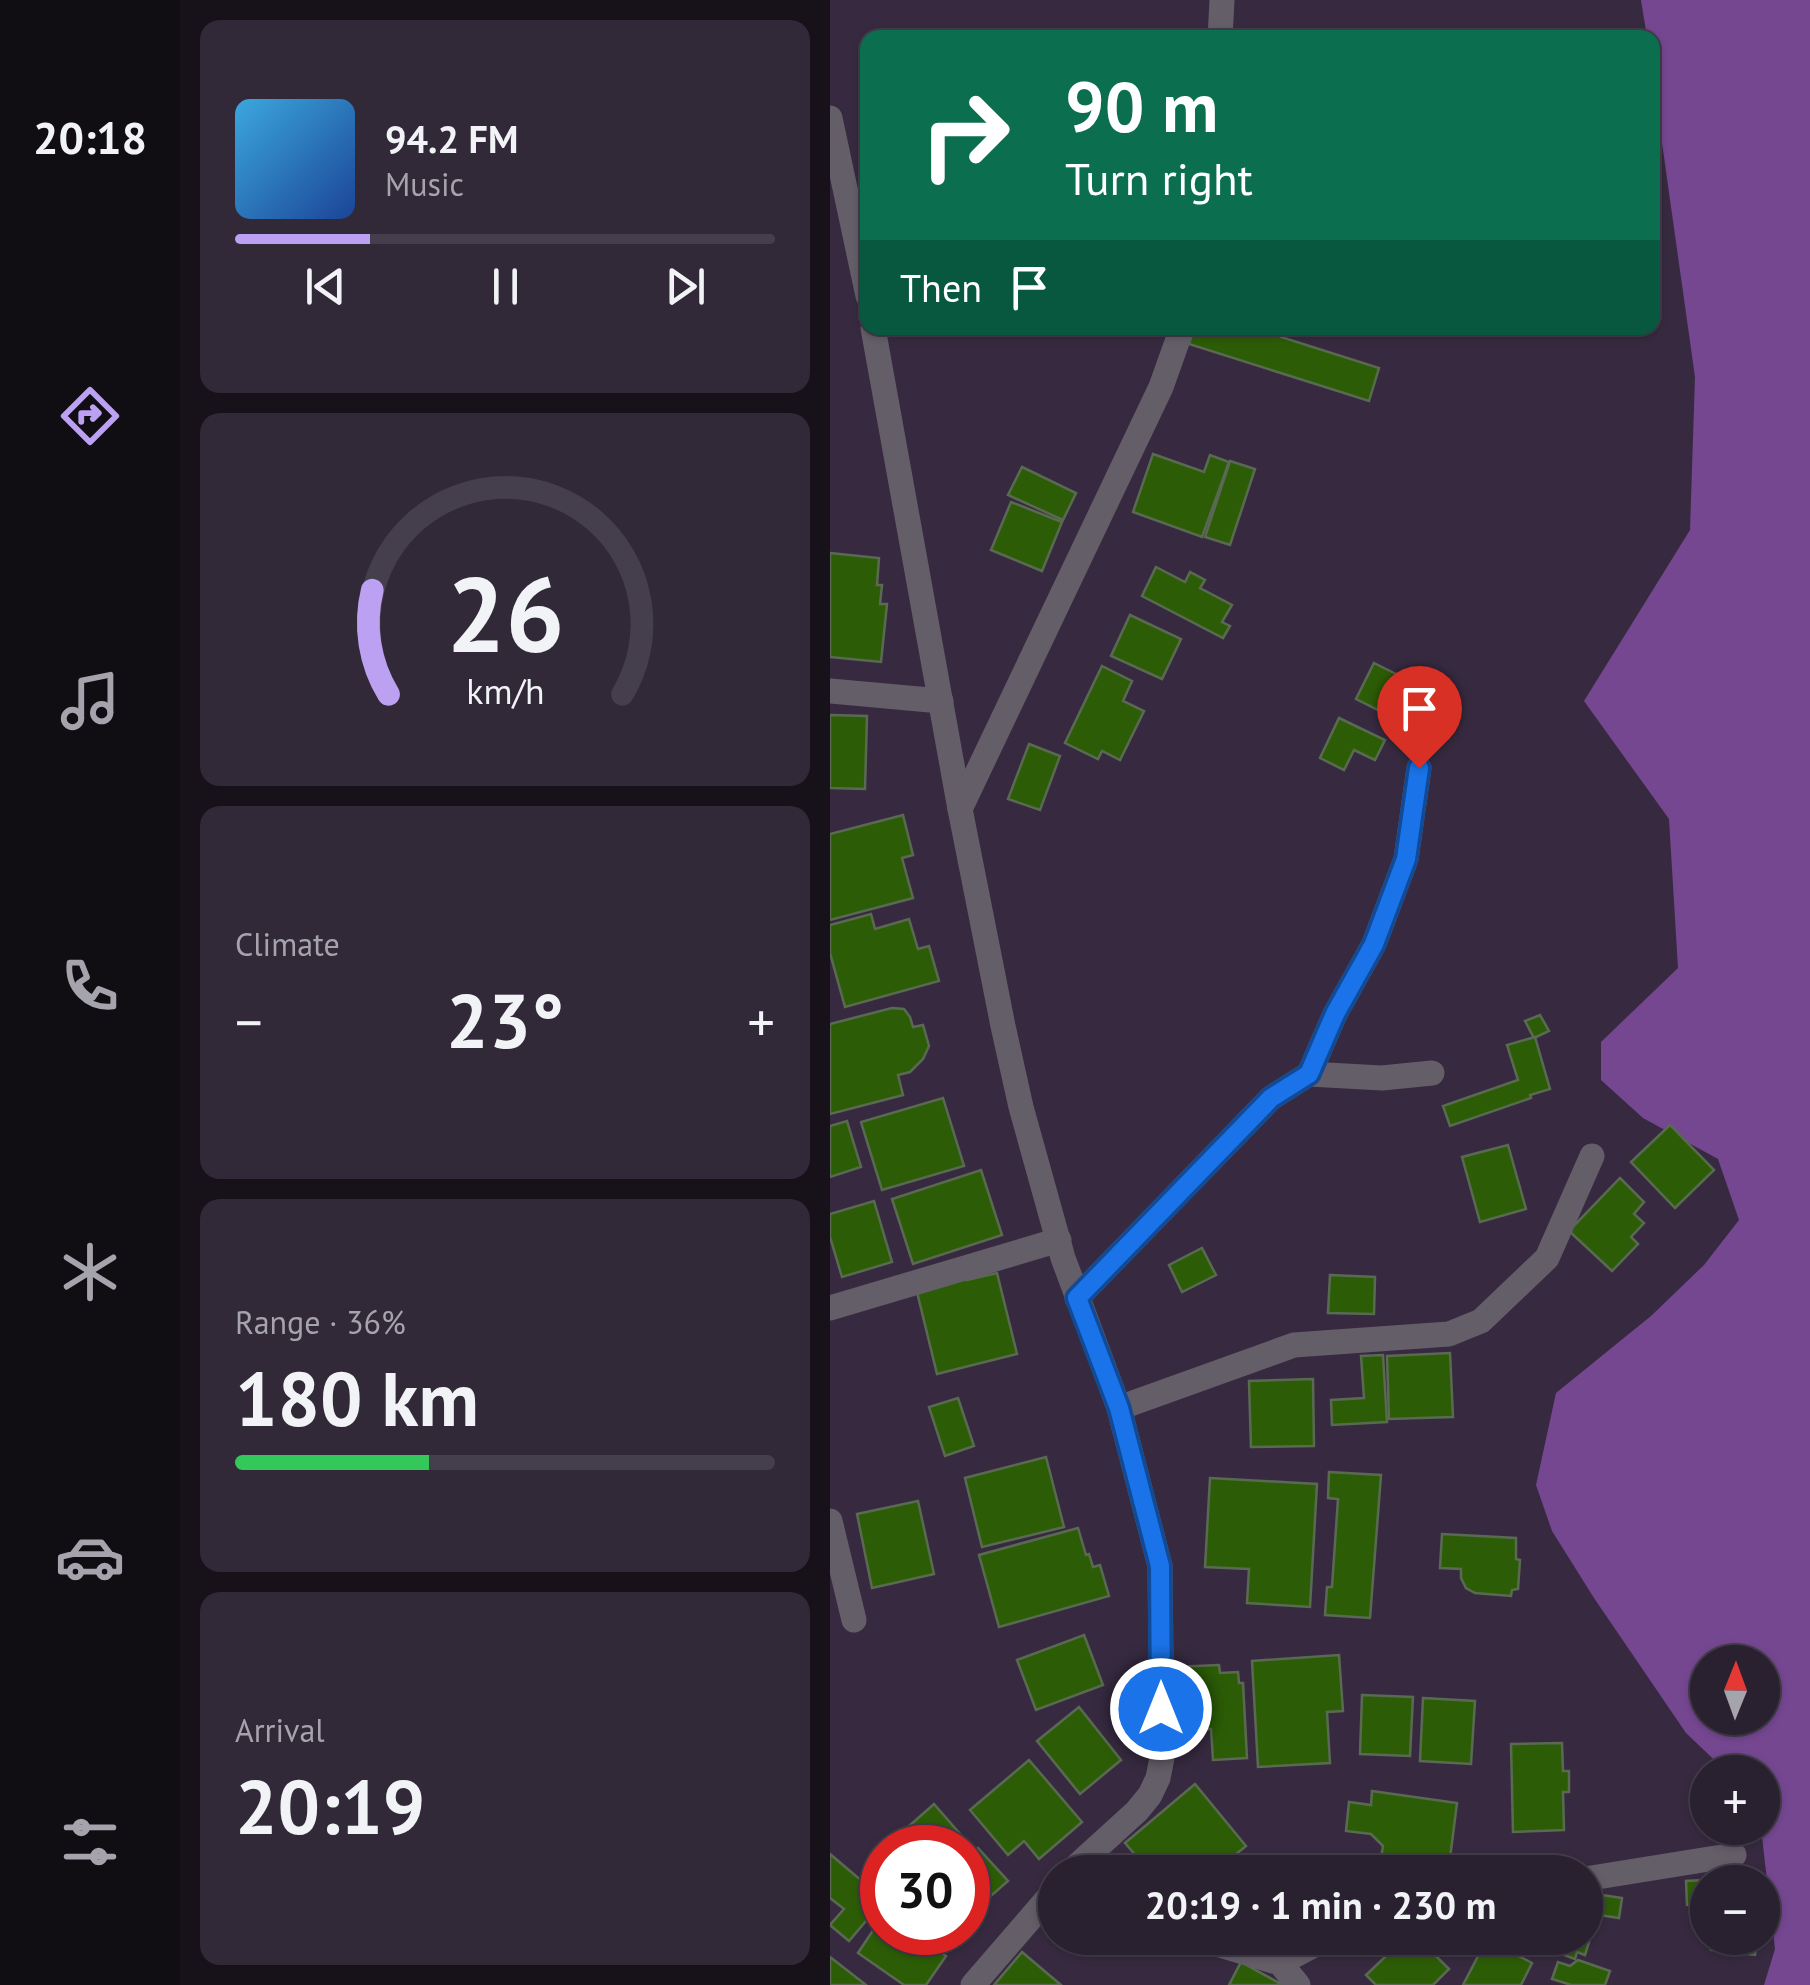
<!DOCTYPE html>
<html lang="en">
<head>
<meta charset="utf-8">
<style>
	body { margin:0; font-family:"PT Sans",sans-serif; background:#312838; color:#f1f3f6; height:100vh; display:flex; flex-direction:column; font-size:38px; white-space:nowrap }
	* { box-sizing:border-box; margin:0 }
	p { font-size:32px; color:#a5a3ab }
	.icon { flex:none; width:55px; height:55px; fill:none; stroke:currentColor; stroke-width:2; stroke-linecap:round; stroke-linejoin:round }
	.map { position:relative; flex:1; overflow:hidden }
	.details { display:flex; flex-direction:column; gap:20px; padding:20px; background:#17121a; width:650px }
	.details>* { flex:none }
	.hud { position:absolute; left:30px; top:30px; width:800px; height:305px; border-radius:20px; box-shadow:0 2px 8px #0004,0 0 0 2px #453e4c; background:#0b6e4f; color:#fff; overflow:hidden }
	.needle { width:65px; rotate:1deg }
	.buttons { position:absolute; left:860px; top:1645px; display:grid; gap:20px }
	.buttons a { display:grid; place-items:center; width:90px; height:90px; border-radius:50%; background:#292030; box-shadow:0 2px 8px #0004,0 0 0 2px #453e4c; font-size:50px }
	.speed { position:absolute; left:30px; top:1825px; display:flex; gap:20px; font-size:50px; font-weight:700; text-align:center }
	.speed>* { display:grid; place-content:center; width:130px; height:130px; border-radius:50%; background:#292030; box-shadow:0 2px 8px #0004,0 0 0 2px #453e4c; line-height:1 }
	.speed .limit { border:15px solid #d22; background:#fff; color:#111 }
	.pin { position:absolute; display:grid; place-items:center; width:85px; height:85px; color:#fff; margin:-102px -42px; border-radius:50% 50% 50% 0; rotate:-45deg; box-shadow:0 0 10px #0007 }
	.pin .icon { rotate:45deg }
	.me { position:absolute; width:110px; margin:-55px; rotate:0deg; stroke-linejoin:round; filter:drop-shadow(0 0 8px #0008) }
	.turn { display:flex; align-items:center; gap:35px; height:210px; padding:0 40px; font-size:45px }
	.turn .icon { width:130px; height:130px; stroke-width:2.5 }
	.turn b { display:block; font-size:70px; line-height:85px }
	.then { display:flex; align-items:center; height:95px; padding:0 40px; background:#0003; gap:20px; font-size:38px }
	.big { font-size:75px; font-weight:800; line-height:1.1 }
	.details .widget { flex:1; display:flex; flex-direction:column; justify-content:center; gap:15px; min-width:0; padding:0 35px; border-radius:20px; background:#312838 }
	.details .dial { align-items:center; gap:0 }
	.dial svg { height:260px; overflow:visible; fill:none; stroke:#453e4c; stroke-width:7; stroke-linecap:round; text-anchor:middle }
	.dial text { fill:#f1f3f6; stroke:none }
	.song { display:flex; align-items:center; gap:30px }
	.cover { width:120px; height:120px; border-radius:15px; background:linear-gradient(135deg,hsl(200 70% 55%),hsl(220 70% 35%)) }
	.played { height:10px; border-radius:5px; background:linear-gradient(90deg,#bca0f2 25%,#453e4c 25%) }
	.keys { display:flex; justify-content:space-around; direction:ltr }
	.heat { display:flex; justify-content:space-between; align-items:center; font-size:55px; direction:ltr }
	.charge { height:15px; border-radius:8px; background:linear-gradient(90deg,#34c759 36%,#453e4c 0) }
	.trip { position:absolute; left:208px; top:1855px; width:565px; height:100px; border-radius:50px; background:#292030; box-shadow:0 2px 8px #0004,0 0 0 2px #453e4c; font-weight:800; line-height:100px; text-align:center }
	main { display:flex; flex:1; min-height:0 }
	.tabs { display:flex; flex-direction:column; width:180px; justify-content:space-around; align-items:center; background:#100d13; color:#a5a3ab }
	.tabs .icon { width:70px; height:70px }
	.tabs .on { color:#bca0f2 }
	.tabs b { font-size:45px; color:#f1f3f6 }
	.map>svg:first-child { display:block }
	.forest { fill:#754791; fill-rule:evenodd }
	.building { fill:#2c5d06; stroke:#5a6a52; stroke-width:2.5 }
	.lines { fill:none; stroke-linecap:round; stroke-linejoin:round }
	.street { stroke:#645e69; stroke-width:25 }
	.route-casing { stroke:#114b97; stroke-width:25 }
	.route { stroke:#1a73e8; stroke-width:18 }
</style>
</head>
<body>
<main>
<nav class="tabs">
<b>20:18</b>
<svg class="icon on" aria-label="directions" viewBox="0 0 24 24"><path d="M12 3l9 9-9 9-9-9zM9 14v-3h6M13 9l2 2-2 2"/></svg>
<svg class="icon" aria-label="music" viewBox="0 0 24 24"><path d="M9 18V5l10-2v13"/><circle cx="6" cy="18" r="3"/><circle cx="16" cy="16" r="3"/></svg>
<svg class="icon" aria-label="phone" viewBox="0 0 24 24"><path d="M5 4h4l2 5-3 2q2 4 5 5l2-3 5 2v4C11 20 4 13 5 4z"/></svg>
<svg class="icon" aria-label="climate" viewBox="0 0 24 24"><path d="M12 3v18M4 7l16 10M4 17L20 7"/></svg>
<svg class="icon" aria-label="car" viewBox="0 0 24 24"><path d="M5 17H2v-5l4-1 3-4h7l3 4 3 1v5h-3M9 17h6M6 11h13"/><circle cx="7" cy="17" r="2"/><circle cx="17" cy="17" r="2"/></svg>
<svg class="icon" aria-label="filters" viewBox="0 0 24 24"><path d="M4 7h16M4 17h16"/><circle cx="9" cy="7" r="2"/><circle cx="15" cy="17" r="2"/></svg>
</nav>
<section class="details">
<div class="widget">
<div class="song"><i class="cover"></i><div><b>94.2 FM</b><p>Music</p></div></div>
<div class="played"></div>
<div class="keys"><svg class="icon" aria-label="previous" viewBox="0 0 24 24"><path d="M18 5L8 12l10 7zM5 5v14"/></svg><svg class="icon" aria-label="pause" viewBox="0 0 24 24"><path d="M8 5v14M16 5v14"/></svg><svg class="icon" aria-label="next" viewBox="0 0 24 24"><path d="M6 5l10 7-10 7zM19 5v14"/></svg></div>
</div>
<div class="widget dial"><svg viewBox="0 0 100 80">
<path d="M14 69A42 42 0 1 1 86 69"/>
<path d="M14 69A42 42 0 0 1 9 37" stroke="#bca0f2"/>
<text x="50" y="56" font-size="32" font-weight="700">26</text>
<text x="50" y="72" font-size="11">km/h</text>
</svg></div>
<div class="widget"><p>Climate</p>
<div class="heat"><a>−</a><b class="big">23°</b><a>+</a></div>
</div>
<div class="widget"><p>Range · 36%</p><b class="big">180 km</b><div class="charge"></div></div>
<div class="widget"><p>Arrival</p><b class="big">20:19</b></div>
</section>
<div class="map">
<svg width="980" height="1985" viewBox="0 0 980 1985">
	<rect width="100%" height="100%" fill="#372a40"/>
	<path class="forest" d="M811,0H980V1985H934L945,1949L931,1828L932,1772H897L856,1733L764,1598L722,1531L706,1485L726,1393L821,1316L874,1265L909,1220L888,1159L813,1118L771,1080V1042L848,968L839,819L754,701L860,530L865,377L823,79L822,38L817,37ZM878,1662H932V1718H878Z"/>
	<g class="building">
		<polygon points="364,328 454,328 451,337 549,368 539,401 359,344"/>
		<polygon points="323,454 374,472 380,455 399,462 372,537 303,512"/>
		<polygon points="400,461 425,469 400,545 375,537"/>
		<polygon points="192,467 246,493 233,520 178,495"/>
		<polygon points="181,502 232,522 212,571 161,550"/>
		<polygon points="0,553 49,558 47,585 52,585 50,604 57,604 51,662 0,657"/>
		<polygon points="326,567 355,582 360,572 375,580 370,588 402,605 392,622 400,626 393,638 312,596"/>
		<polygon points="300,615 351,639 332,679 281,656"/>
		<polygon points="544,663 570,676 552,712 526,699"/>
		<polygon points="272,666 302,681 293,701 314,711 290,760 272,751 268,759 235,743"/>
		<polygon points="0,715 37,716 35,789 0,788"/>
		<polygon points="509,718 555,740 545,760 524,750 514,770 490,758"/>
		<polygon points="199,744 230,756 210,810 178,799"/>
		<polygon points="73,815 83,855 72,858 83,898 0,920 0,834"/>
		<polygon points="41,914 45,929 79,919 88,949 99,946 109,981 15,1007 0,953 0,925"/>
		<polygon points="62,1008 74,1009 80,1017 83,1027 93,1025 99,1046 93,1059 80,1072 68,1075 73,1095 0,1114 0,1024"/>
		<polygon points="710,1015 719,1031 704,1038 695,1021"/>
		<polygon points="705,1037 720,1089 700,1095 701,1098 620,1126 613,1106 688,1080 677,1045"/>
		<polygon points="113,1098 134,1166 52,1190 31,1122"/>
		<polygon points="17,1121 31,1167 0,1177 0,1126"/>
		<polygon points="840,1125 884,1170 845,1208 801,1162"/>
		<polygon points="678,1145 696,1209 650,1222 632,1157"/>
		<polygon points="151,1170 172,1235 83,1264 62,1199"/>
		<polygon points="790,1178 814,1202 804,1214 814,1223 801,1237 808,1244 782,1271 739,1231"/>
		<polygon points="44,1201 62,1262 12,1277 0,1237 0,1214"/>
		<polygon points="372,1248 386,1275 352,1292 339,1265"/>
		<polygon points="167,1273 187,1354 107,1374 86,1288 136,1276 137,1280"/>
		<polygon points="500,1275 545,1277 544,1314 498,1313"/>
		<polygon points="620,1353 623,1417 559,1419 557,1356"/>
		<polygon points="553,1355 557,1422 502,1425 501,1400 534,1398 531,1356"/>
		<polygon points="483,1379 484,1446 421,1447 419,1381"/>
		<polygon points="128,1398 144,1446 115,1456 99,1407"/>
		<polygon points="216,1457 234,1527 152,1547 135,1478"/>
		<polygon points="499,1472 551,1475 540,1618 495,1615 497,1587 502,1587 508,1499 498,1498"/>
		<polygon points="380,1478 487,1484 480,1607 417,1603 419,1569 375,1567"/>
		<polygon points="88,1501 104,1574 42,1588 27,1514"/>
		<polygon points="248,1528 256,1555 259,1554 263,1567 270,1565 279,1596 169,1627 149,1555"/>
		<polygon points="612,1534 686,1538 686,1559 690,1560 688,1589 682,1590 681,1596 645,1593 636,1588 631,1578 631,1569 610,1568"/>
		<polygon points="254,1635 273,1685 206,1710 187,1660"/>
		<polygon points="509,1655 513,1711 497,1712 500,1763 428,1767 422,1661"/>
		<polygon points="389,1665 390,1673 408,1672 409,1683 413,1683 417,1758 383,1760 381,1729 345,1731 342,1667"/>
		<polygon points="532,1695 583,1697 580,1756 530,1754"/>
		<polygon points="593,1698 645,1701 641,1764 590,1761"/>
		<polygon points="249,1707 291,1760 250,1794 207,1741"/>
		<polygon points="732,1743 733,1771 739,1771 739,1792 733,1792 734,1830 683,1832 681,1744"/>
		<polygon points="199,1760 252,1822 209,1859 194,1841 178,1855 140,1810"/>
		<polygon points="365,1784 416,1846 384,1872 320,1872 295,1843"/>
		<polygon points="542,1791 627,1803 619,1866 551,1858 553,1846 541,1834 516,1831 519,1802 541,1805"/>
		<polygon points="104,1804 145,1851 148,1848 178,1881 138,1916 138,1848 66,1848 61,1842"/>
		<polygon points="0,1854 52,1898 52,1902 19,1941 0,1925 14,1909 0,1898"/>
		<polygon points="929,1877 930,1882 878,1882 878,1904 857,1905 856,1881"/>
		<polygon points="772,1895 792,1898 789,1918 769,1915"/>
		<polygon points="52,1917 52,1932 83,1932 116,1956 96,1985 74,1985 28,1953"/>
		<polygon points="575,1938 588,1938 619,1969 603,1985 546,1985 536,1975"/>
		<polygon points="735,1938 746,1938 759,1942 755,1955 747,1952 745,1959 729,1953"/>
		<polygon points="883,1938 928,1938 925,1955 881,1950"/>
		<polygon points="657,1939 702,1963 691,1985 633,1985"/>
		<polygon points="192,1952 231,1985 164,1985"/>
		<polygon points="0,1957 36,1985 0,1985"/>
		<polygon points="748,1960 780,1971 775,1985 741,1985 722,1979 728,1962 740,1966"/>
		<polygon points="411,1962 453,1985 399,1985"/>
	</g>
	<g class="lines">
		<g class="street">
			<polyline points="390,38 392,0"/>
			<polyline points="0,118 38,296"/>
			<polyline points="43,328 130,809 173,1026 191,1107 233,1258 289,1408 330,1566 332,1758 328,1778 320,1795 307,1811 240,1872"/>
			<polyline points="0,691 111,701"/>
			<polyline points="130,809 331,387 352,328"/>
			<polyline points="479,1074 505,1014 544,944 576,859 589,768"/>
			<polyline points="247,1298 441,1098 479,1074 552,1078 602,1073"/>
			<polyline points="0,1308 229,1240"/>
			<polyline points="289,1408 464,1345 619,1334 651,1321 717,1258 762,1156"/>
			<polyline points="0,1521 24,1620"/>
			<polyline points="755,1879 904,1855"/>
			<polyline points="367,1938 450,1963 468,1985"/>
			<polyline points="450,1963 498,1938"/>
			<polyline points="143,1985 225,1890"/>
		</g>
	</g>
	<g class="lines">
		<defs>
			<polyline id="route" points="331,1709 330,1566 289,1408 247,1298 441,1098 479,1074 505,1014 544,944 576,859 589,768"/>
		</defs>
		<use href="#route" class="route-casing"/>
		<use href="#route" class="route"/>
	</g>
</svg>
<div class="buttons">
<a><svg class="needle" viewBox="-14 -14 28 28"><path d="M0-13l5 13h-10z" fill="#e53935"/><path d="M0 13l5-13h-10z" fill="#a5a3ab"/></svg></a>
<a>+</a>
<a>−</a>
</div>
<div class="speed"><div class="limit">30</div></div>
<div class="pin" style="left:589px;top:768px;background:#d93025"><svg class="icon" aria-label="arrive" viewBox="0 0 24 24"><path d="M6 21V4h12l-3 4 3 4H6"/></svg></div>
<svg class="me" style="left:331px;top:1709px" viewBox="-20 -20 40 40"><circle r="17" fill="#1a73e8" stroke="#fff" stroke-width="3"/><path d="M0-11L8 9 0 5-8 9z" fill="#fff"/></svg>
<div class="trip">20:19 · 1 min · 230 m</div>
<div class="hud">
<div class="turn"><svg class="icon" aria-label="right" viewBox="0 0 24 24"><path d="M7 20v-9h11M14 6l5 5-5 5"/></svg><div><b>90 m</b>Turn right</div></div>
<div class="then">Then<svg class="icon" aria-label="arrive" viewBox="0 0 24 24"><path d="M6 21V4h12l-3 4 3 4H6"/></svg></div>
</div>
</div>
</main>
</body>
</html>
